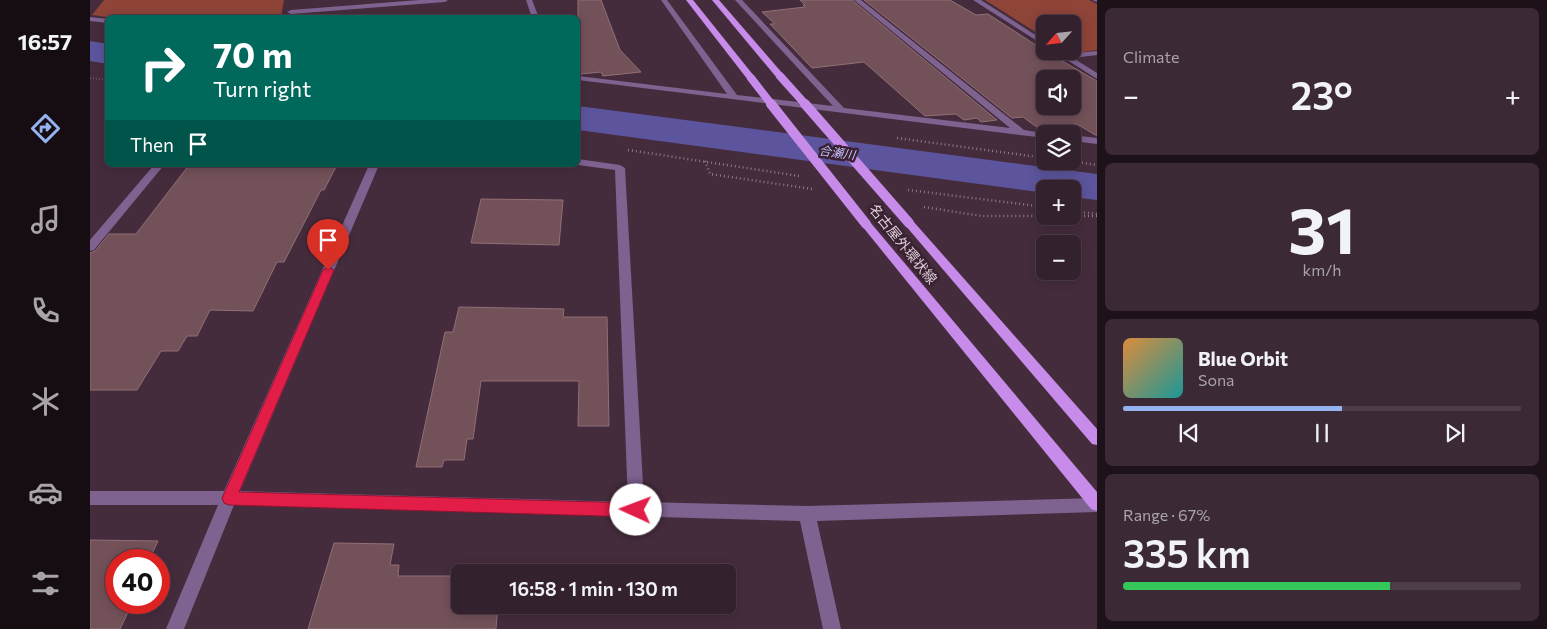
<!DOCTYPE html>
<html lang="en">
<head>
<meta charset="utf-8">
<style>
	body { margin:0; font-family:Commissioner,"Noto Sans JP",sans-serif; background:#3c2936; color:#f1f3f6; height:100vh; display:flex; flex-direction:column; font-size:19px; white-space:nowrap }
	* { box-sizing:border-box; margin:0 }
	p { font-size:16px; color:#a9a3aa }
	.icon { flex:none; width:28px; height:28px; fill:none; stroke:currentColor; stroke-width:2; stroke-linecap:round; stroke-linejoin:round }
	.map { position:relative; flex:1; overflow:hidden }
	.side { display:flex; flex-direction:column; gap:8px; padding:8px; background:#1d1219; width:450px }
	.side>* { flex:none }
	.guide { position:absolute; left:15px; top:15px; width:475px; height:152px; border-radius:8px; box-shadow:0 2px 12px #0003,0 0 0 1px #4e3e4a; background:#00695c; color:#fff; overflow:hidden }
	.needle { width:32px; rotate:243deg }
	.buttons { position:absolute; left:946px; top:15px; display:grid; gap:10px }
	.buttons a { display:grid; place-items:center; width:45px; height:45px; border-radius:8px; background:#34212e; box-shadow:0 2px 12px #0003,0 0 0 1px #4e3e4a; font-size:25px }
	.speed { position:absolute; left:15px; top:549px; display:flex; gap:10px; font-size:25px; font-weight:700; text-align:center }
	.speed>* { display:grid; place-content:center; width:65px; height:65px; border-radius:50%; background:#34212e; box-shadow:0 2px 12px #0003,0 0 0 1px #4e3e4a; line-height:1 }
	.speed .limit { border:8px solid #d22; background:#fff; color:#111 }
	.pin { position:absolute; display:grid; place-items:center; width:42px; height:42px; color:#fff; margin:-51px -21px; border-radius:50% 50% 50% 0; rotate:-45deg; box-shadow:0 0 5px #0007 }
	.pin .icon { rotate:45deg }
	.me { position:absolute; width:55px; margin:-28px; rotate:272deg; stroke-linejoin:round; filter:drop-shadow(0 0 4px #0008) }
	.turn { display:flex; align-items:center; gap:18px; height:105px; padding:0 25px; font-size:22px }
	.turn .icon { width:65px; height:65px; stroke-width:2.5 }
	.turn b { display:block; font-size:35px; line-height:42px }
	.then { display:flex; align-items:center; height:48px; padding:0 25px; background:#0003; gap:10px; font-size:19px }
	.big { font-size:38px; font-weight:600; line-height:1.1 }
	.side .card { flex:1; display:flex; flex-direction:column; justify-content:center; gap:8px; min-width:0; padding:0 18px; border-radius:8px; background:#3c2936 }
	.side .dial { align-items:center; gap:0 }
	.dial b { font-size:65px; line-height:1 }
	.song { display:flex; align-items:center; gap:15px }
	.cover { width:60px; height:60px; border-radius:8px; background:linear-gradient(135deg,hsl(30 70% 55%),hsl(180 70% 35%)) }
	.played { height:5px; border-radius:2px; background:linear-gradient(90deg,#95b2f1 55%,#4e3e4a 55%) }
	.keys { display:flex; justify-content:space-around; direction:ltr }
	.heat { display:flex; justify-content:space-between; align-items:center; font-size:28px; direction:ltr }
	.charge { height:8px; border-radius:4px; background:linear-gradient(90deg,#34c759 67%,#4e3e4a 0) }
	.trip { position:absolute; left:361px; top:564px; width:285px; height:50px; border-radius:8px; background:#34212e; box-shadow:0 2px 12px #0003,0 0 0 1px #4e3e4a; font-weight:600; line-height:50px; text-align:center }
	main { display:flex; flex:1; min-height:0 }
	.tab-bar { display:flex; flex-direction:column; width:90px; justify-content:space-around; align-items:center; background:#150d12; color:#a9a3aa }
	.tab-bar .icon { width:35px; height:35px }
	.tab-bar .active { color:#95b2f1 }
	.tab-bar b { font-size:22px; color:#f1f3f6 }
	.map>svg:first-child { display:block }
	.green { fill:#8f4438 }
	.lines { fill:none; stroke-linecap:round; stroke-linejoin:round }
	.river { fill:#5c559d; fill-rule:evenodd }
	.building { fill:#735159; stroke:#926f76; fill-rule:evenodd }
	.path-far1 { stroke:#8f7a88; stroke-width:2; stroke-dasharray:0.5 2.5; stroke-linecap:butt }
	.path { stroke:#8f7a88; stroke-width:2.5; stroke-dasharray:1 3; stroke-linecap:butt }
	.minor { fill:#7e6290; fill-rule:evenodd }
	.major { fill:#c78bea; fill-rule:evenodd }
	.major-bridge-far1 { stroke:#c78bea; stroke-width:8 }
	.major-bridge { stroke:#c78bea; stroke-width:10 }
	.route { fill:#e11d48; stroke:#92132f }
	.labels { text-anchor:middle; stroke-width:5; stroke-linejoin:round; paint-order:stroke }
	.far-water-label { font-size:12px; font-style:italic; fill:#c3c1fe; stroke:#3a2233 }
	.street-label { font-size:14px; fill:#dcccd6; stroke:#3a2233 }
</style>
</head>
<body>
<main>
<nav class="tab-bar">
<b>16:57</b>
<svg class="icon active" aria-label="directions" viewBox="0 0 24 24"><path d="M12 3l9 9-9 9-9-9zM9 14v-3h6M13 9l2 2-2 2"/></svg>
<svg class="icon" aria-label="music" viewBox="0 0 24 24"><path d="M9 18V5l10-2v13"/><circle cx="6" cy="18" r="3"/><circle cx="16" cy="16" r="3"/></svg>
<svg class="icon" aria-label="phone" viewBox="0 0 24 24"><path d="M5 4h4l2 5-3 2q2 4 5 5l2-3 5 2v4C11 20 4 13 5 4z"/></svg>
<svg class="icon" aria-label="climate" viewBox="0 0 24 24"><path d="M12 3v18M4 7l16 10M4 17L20 7"/></svg>
<svg class="icon" aria-label="car" viewBox="0 0 24 24"><path d="M5 17H2v-5l4-1 3-4h7l3 4 3 1v5h-3M9 17h6M6 11h13"/><circle cx="7" cy="17" r="2"/><circle cx="17" cy="17" r="2"/></svg>
<svg class="icon" aria-label="filters" viewBox="0 0 24 24"><path d="M4 7h16M4 17h16"/><circle cx="9" cy="7" r="2"/><circle cx="15" cy="17" r="2"/></svg>
</nav>
<div class="map">
<svg width="1007" height="629" viewBox="0 0 1007 629">
	<rect width="100%" height="100%" fill="#452c3d"/>
	<g class="green">
		<polygon points="14,0 194,0 191,17 24,18 2,15"/>
		<polygon points="895,0 999,0 1007,4 1007,50 986,53 978,51 982,51 982,24 955,24 955,38"/>
	</g>
	<g class="lines">
		<g class="river">
			<polygon points="0,41 18,44 18,64 0,61"/>
			<polygon points="488,106 1007,174 1007,200 982,197 982,189 955,189 955,193 488,130"/>
		</g>
	</g>
	<g class="building">
		<polygon points="488,0 511,0 530,50 551,72 513,76 511,72 491,74 488,63"/>
		<polygon points="710,0 762,0 907,120 891,122 887,118 874,120 866,114 835,116 774,62 722,68 680,24 685,24 672,12 715,7 713,5 715,5"/>
		<path d="M774,0H860L886,15L898,14L955,51L1007,81V136L987,124L948,128L933,117L922,118ZM955,79H982V106H955Z"/>
		<polygon points="99,165 247,165 234,190 231,190 194,262 187,262 163,311 120,310 107,336 97,336 88,351 71,351 47,390 0,390 0,253 5,251 19,234 46,234"/>
		<polygon points="391,199 473,200 469,245 381,243"/>
		<polygon points="369,307 474,309 473,317 517,317 519,426 488,426 489,381 391,381 383,439 377,439 374,460 354,460 352,467 326,467 355,332 363,332"/>
		<polygon points="0,540 68,541 59,560 26,560 26,602 42,604 30,629 0,629"/>
		<polygon points="244,543 304,544 300,565 309,565 308,576 370,576 370,605 408,605 406,629 218,629"/>
	</g>
	<g class="lines">
		<polyline class="path-far1" points="0,78 18,80"/>
		<g class="path">
			<polyline points="807,138 955,158"/>
			<polyline points="538,150 709,176"/>
			<polyline points="615,161 620,174 722,189"/>
			<polyline points="980,161 1007,165"/>
			<polyline points="818,190 955,207"/>
			<polyline points="834,207 892,216 955,216"/>
			<polyline points="982,211 1007,214"/>
			<polyline points="982,216 1007,216"/>
		</g>
		<g class="minor">
			<polygon points="329,0 358,0 355,2 201,14 197,12 201,10"/>
			<polygon points="436,0 442,0 449,18 442,18"/>
			<polygon points="571,0 577,0 647,95 743,106 645,0 652,0 754,108 920,128 764,0 771,0 934,130 959,134 955,134 955,138 488,80 488,76 637,94"/>
			<polygon points="883,0 891,0 955,41 955,46"/>
			<polygon points="1003,0 1007,0 1007,2 1004,1"/>
			<polygon points="0,17 18,19 18,23 0,21"/>
			<polygon points="963,51 973,51 976,54 1007,51 1007,55 983,58 1007,73 1007,79"/>
			<polygon points="982,135 1007,138 1007,144 982,141"/>
			<polygon points="488,159 530,165 535,168 554,502 717,506 1007,498 1007,512 727,521 751,629 733,629 710,521 144,505 94,629 76,629 128,505 0,505 0,491 134,491 279,165 289,165 150,491 538,502 525,170 488,165"/>
			<polygon points="64,165 74,165 4,250 0,251 0,240"/>
		</g>
		<g class="major">
			<polygon points="596,0 603,0 664,76 664,80 658,80"/>
			<polygon points="622,0 629,0 693,74 693,78 687,78"/>
			<polygon points="819,220 823,221 1007,429 1007,445 1002,444 815,225 814,223"/>
			<polygon points="776,221 780,222 1007,492 1007,511 1001,509 772,226 771,224 772,222"/>
		</g>
		<g class="major-bridge-far1">
			<polyline points="690,76 716,105"/>
			<polyline points="661,78 682,105"/>
		</g>
		<g class="major-bridge">
			<polyline points="681,104 776,224"/>
			<polyline points="715,104 819,223"/>
		</g>
	</g>
	<polygon class="route" points="238,267 244,270 149,492 546,503 552,505 554,510 552,515 546,517 139,505 134,503 132,498 233,270"/>
	<g class="labels">
		<g class="far-water-label">
			<text transform="translate(747 153) rotate(8)" y="4">合瀬川</text>
		</g>
		<g class="street-label">
			<text transform="translate(813 244) rotate(51)" y="5">名古屋外環状線</text>
		</g>
	</g>
</svg>
<div class="buttons">
<a><svg class="needle" viewBox="-14 -14 28 28"><path d="M0-13l5 13h-10z" fill="#e53935"/><path d="M0 13l5-13h-10z" fill="#a9a3aa"/></svg></a>
<a><svg class="icon" aria-label="sound" viewBox="0 0 24 24"><path d="M4 9h4l5-4v14l-5-4H4zM17 9q2 3 0 6"/></svg></a>
<a><svg class="icon" aria-label="layers" viewBox="0 0 24 24"><path d="M12 4l9 5-9 5-9-5zM3 14l9 5 9-5"/></svg></a>
<a>+</a>
<a>−</a>
</div>
<div class="speed"><div class="limit">40</div></div>
<div class="pin" style="left:238px;top:270px;background:#d93025"><svg class="icon" aria-label="arrive" viewBox="0 0 24 24"><path d="M6 21V4h12l-3 4 3 4H6"/></svg></div>
<svg class="me" style="left:546px;top:510px" viewBox="-20 -20 40 40"><circle r="19" fill="#fff"/><path d="M0-13L10 11 0 6-10 11z" fill="#e11d48"/></svg>
<div class="trip">16:58 · 1 min · 130 m</div>
<div class="guide">
<div class="turn"><svg class="icon" aria-label="right" viewBox="0 0 24 24"><path d="M7 20v-9h11M14 6l5 5-5 5"/></svg><div><b>70 m</b>Turn right</div></div>
<div class="then">Then<svg class="icon" aria-label="arrive" viewBox="0 0 24 24"><path d="M6 21V4h12l-3 4 3 4H6"/></svg></div>
</div>
</div>
<section class="side">
<div class="card"><p>Climate</p>
<div class="heat"><a>−</a><b class="big">23°</b><a>+</a></div>
</div>
<div class="card dial"><b>31</b><p>km/h</p></div>
<div class="card">
<div class="song"><i class="cover"></i><div><b>Blue Orbit</b><p>Sona</p></div></div>
<div class="played"></div>
<div class="keys"><svg class="icon" aria-label="previous" viewBox="0 0 24 24"><path d="M18 5L8 12l10 7zM5 5v14"/></svg><svg class="icon" aria-label="pause" viewBox="0 0 24 24"><path d="M8 5v14M16 5v14"/></svg><svg class="icon" aria-label="next" viewBox="0 0 24 24"><path d="M6 5l10 7-10 7zM19 5v14"/></svg></div>
</div>
<div class="card"><p>Range · 67%</p><b class="big">335 km</b><div class="charge"></div></div>
</section>
</main>
</body>
</html>
